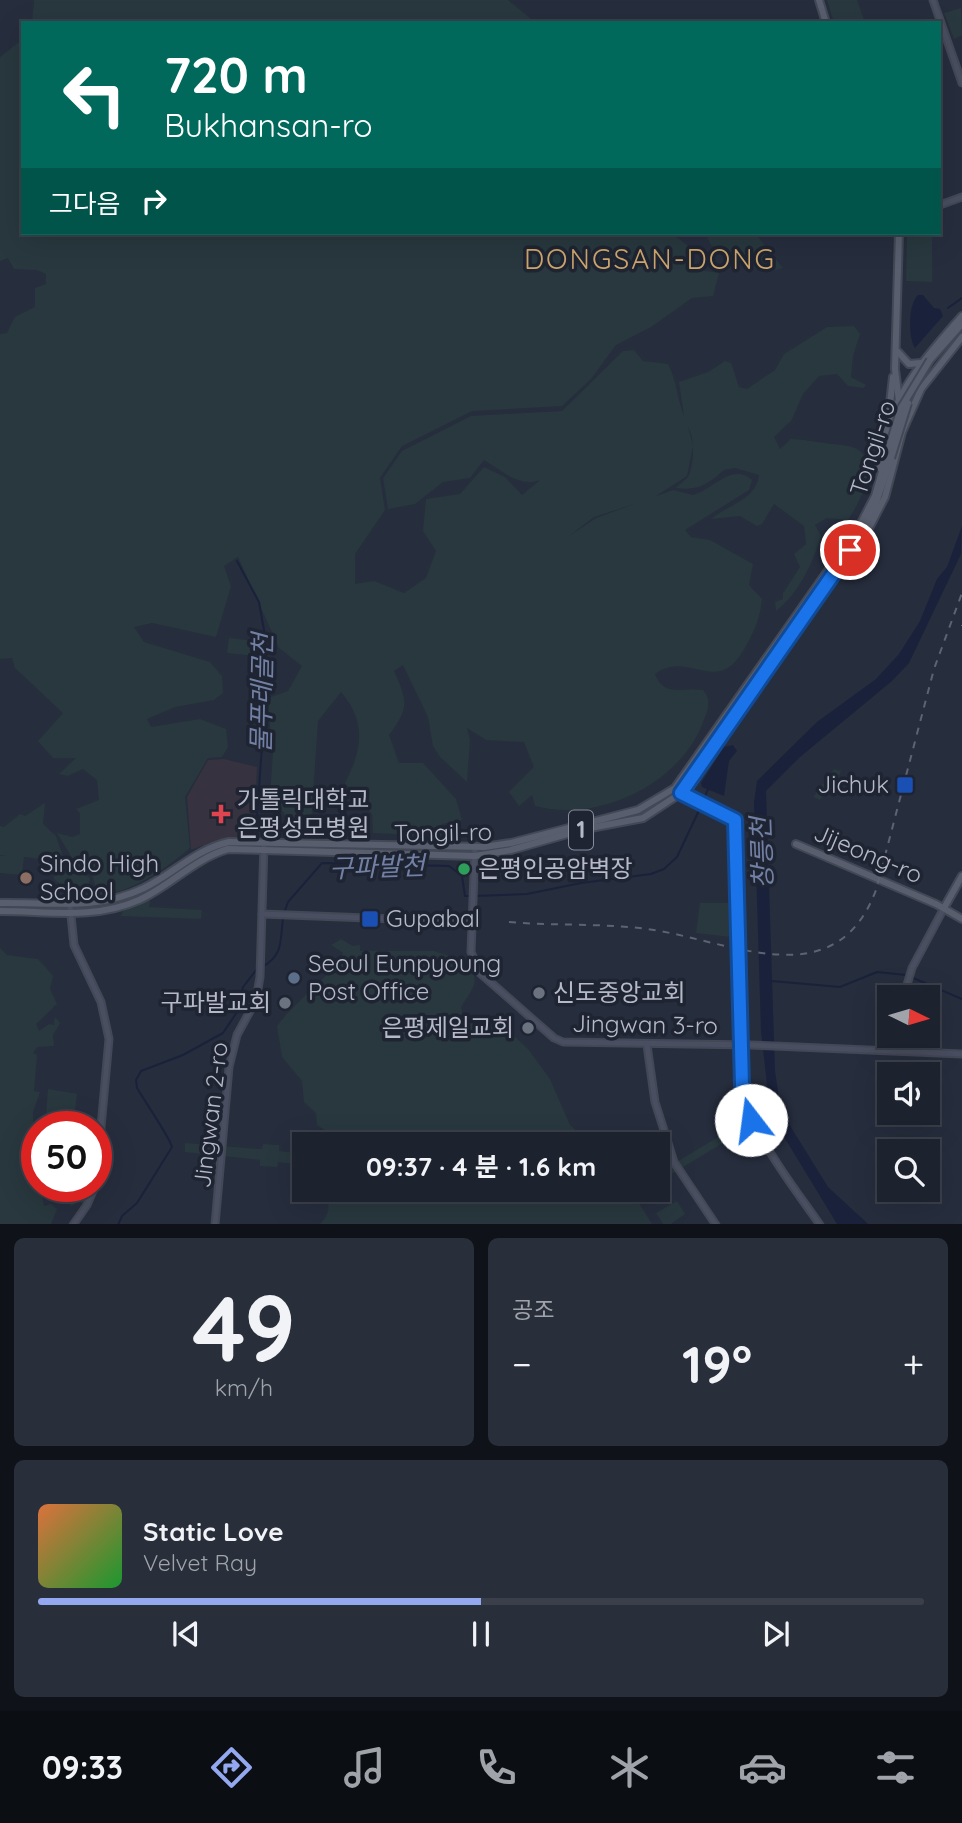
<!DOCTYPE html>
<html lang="ko">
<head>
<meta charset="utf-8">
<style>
	body { margin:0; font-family:Quicksand,"Noto Sans KR",sans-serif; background:#292f3a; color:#f1f3f6; height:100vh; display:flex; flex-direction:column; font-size:26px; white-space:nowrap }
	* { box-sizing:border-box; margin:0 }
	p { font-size:23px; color:#a0a4aa }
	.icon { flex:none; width:38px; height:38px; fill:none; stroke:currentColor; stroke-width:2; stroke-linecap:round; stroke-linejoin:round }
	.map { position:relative; height:1224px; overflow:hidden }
	.sheet { display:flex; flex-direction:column; gap:14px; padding:14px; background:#0f1319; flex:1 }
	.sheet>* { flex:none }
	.hud { position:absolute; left:21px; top:21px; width:920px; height:214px; border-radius:0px; box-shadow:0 7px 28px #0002,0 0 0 2px #3a3f4a; background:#00695c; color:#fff; overflow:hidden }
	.needle { width:46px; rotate:95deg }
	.controls { position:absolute; left:877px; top:985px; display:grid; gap:14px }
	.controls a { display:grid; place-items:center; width:63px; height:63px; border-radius:0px; background:#1c222e; box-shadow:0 7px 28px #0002,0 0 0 2px #3a3f4a; font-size:35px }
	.speed { position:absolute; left:21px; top:1111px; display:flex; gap:14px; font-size:35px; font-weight:700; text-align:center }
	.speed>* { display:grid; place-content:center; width:91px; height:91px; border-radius:50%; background:#1c222e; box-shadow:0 7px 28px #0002,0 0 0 2px #3a3f4a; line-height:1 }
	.speed .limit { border:10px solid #d22; background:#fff; color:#111 }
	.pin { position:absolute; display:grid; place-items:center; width:60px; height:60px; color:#fff; margin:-30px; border:4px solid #fff; border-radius:50%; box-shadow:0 2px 7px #0007 }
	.me { position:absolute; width:77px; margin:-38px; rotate:345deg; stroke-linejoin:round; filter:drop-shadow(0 0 5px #0008) }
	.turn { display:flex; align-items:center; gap:24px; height:147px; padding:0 28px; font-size:32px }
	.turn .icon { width:91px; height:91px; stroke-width:2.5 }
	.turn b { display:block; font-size:49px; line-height:60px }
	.then { display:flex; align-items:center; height:66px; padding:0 28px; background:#0003; gap:14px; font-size:26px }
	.big { font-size:52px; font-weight:700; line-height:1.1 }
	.sheet .card { flex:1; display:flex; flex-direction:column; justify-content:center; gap:10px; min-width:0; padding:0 24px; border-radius:10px; background:#292f3a }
	.sheet .dial { align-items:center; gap:0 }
	.dial b { font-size:91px; line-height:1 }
	.song { display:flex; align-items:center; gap:21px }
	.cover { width:84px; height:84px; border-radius:10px; background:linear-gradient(135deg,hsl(20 70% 55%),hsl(130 70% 35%)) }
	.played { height:7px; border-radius:4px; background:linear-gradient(90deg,#93a8f0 50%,#3a3f4a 50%) }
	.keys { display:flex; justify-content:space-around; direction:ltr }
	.heat { display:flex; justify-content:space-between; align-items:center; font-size:38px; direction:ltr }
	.sheet .tiles { flex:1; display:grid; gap:14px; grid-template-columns:1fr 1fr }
	.card:last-child { grid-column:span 2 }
	.trip { position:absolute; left:292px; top:1132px; width:378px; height:70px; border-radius:0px; background:#1c222e; box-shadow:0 7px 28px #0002,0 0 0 2px #3a3f4a; font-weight:700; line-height:70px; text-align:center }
	.tabs { display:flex; height:112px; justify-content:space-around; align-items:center; background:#0b0e12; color:#a0a4aa }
	.tabs .icon { width:49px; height:49px }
	.tabs .active { color:#93a8f0 }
	.tabs b { font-size:32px; color:#f1f3f6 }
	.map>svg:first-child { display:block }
	.medical { fill:#36323f }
	.green { fill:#28383e }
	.water { fill:#1a223b }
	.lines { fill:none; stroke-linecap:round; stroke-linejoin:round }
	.stream { stroke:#1a223b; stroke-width:2 }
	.secondary-casing { stroke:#434856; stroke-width:9 }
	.primary-casing { stroke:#434856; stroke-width:10 }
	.secondary { stroke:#494e60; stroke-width:5 }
	.primary { stroke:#585e6d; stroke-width:6 }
	.rail { stroke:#5d6374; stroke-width:2; stroke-dasharray:7 7; stroke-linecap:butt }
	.primary-bridge-casing { stroke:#434856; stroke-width:10; stroke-linecap:butt }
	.primary-bridge { stroke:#585e6d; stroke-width:6 }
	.route-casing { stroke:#114b97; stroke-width:18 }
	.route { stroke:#1a73e8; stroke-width:12 }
	.transit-dot { fill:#1a4fb4; stroke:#1f2432; stroke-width:2.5 }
	.health-dot { fill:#e0444e; stroke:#1f2432; stroke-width:2.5 }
	.leisure-dot { fill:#2e9e5b; stroke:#1f2432; stroke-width:2.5 }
	.education-dot { fill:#8d6e63; stroke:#1f2432; stroke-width:2.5 }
	.service-dot { fill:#5c6f8a; stroke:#1f2432; stroke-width:2.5 }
	.worship-dot { fill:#6b7280; stroke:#1f2432; stroke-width:2.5 }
	.labels { text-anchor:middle; stroke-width:7; stroke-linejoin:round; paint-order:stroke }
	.shield { fill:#1f2432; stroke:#898d9b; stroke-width:2 }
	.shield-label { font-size:23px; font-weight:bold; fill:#b6bac8 }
	.street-label { font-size:24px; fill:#b6bac8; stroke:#1f2432 }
	.poi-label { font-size:24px; fill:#b6bac8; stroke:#1f2432; text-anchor:start }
	.water-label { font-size:26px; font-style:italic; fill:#7280a4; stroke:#1f2432 }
	.quarter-label { font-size:28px; letter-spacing:2px; fill:#cda66c; stroke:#1f2432 }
</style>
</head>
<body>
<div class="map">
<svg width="962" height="1225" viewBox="0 0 962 1225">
	<rect width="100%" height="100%" fill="#262d3d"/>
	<polygon class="medical" points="224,759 257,767 254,836 220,839 191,850 187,797 208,760"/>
	<g class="green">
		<polygon points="34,0 508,0 536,23 32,23"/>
		<polygon points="827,0 857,0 865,23 834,23"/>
		<polygon points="961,8 962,35 954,39 944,13"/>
		<path d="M23,39V233H671L687,245L699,270L719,273L713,296L692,298L651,327L616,345L591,379L562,406L472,411L402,446L380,478L385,510L355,554V584L374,581L404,593L426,578L436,551L423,531L426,499L460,494L484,467L505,477L522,495L540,480C519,488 503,471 484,460L470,478L443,482L415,504L388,509L383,478L402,451L471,416L562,411L623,351L634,350L643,361L668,364C677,381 677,399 684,416L679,382L708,372L725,361L731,363L739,387L747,389L775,370L784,354L827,327L854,326L860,334L853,356L851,377L866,385L864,388L848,386L837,374L819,376L803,394L791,421L774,437L780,449L791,439C803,439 814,442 825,443C835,445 848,444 857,449C881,463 859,504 848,520L827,518L815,525L821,536C812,564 800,592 776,611L775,602L783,599V593L800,567L794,554L806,544L804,526L774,504L762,524L757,526L740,516L711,519C728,505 757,499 759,475L735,468L724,470C708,484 699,491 676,488C680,483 687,480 689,475C694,462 695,439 688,427L693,446L687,476L653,498L594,517L569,536L596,518L673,490L693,495C712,490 733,462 752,480L749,490L685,530L691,537L710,540L753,564L749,585L762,599C760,617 756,628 747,644C718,701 690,648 655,674C664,698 683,687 703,690C713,701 707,712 702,725C678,785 597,823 535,806L532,795L519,806L509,792L534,767L524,742L486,740L467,728L470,740L467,782L440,757L433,746L428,717L403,665L394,671C408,702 409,708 389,735L399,763H423L456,799L462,820L442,824L441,836L373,833L372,814L345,783C362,750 367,722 341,692L318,721L310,837L286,835L284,812L269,811L273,752L268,709L271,697L288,691L302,666L279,648L238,557L224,566L231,586L216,637L152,623L134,627L144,642L210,662L222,676L223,693L214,700L175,707L147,719L151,727L200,719L226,729L228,747L222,757L208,758L185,797L190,848C154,879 112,903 63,899L65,894H88L96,888L91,871L72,858L57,833L72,837L80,834V813L76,809L99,800L97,780L83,769L68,776L59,774L76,758H53L38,741L63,713L15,668L12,658L0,659V334L7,333L15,317L35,307V288L46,284V274L37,270L14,269L8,258L0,261V57Z"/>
		<polygon points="705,233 755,233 783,268 763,273 711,245"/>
		<polygon points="907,233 932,233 932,282 906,281"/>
		<polygon points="229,638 257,641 255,656 227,653"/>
		<polygon points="834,769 841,771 831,794 825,792 820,800 813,797"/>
		<polygon points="45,803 43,824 56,836 64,860 90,878 88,888 61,892 52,898 48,895 58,888 59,883 54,879 54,864 51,860 24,857 22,875 0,873 0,856 7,856 0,855 0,826 4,827 20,814 25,816"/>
		<polygon points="150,900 149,907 202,910 201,919 121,916 123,911"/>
		<polygon points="700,903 730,903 731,937 696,933"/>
		<path d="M341,939L353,946L360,945V951H434L452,957L468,958C479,983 476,984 461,1007L463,1016L488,1023L498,1021L528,1049L550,1079L570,1125L592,1144H323L326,1131L317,1125L316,1113L304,1102L302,1081L282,1057L277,1026C297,999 326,982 343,953L331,945Z"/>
		<polygon points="0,948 7,955 38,959 53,976 50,989 57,1004 36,1024 39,1031 49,1024 54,1025 55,1017 60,1023 53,1035 54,1046 37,1047 33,1053 37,1055 34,1091 40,1092 33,1112 34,1135 30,1136 37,1144 37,1186 44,1187 38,1191 42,1194 44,1206 51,1204 57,1209 51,1224 0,1224"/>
		<polygon points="48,1089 77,1094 73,1127 45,1127"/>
		<polygon points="745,1121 748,1128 658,1182 658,1173"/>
		<polygon points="185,1143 258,1149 262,1149 263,1144 279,1145 279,1151 304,1154 304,1165 278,1162 277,1167 260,1166 260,1160 185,1152"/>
		<polygon points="59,1187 59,1186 91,1187 83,1204 79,1201 72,1206 56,1197 54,1190"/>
		<path d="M324,1190H631L652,1224H320C331,1213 330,1204 324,1190Z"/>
		<polygon points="677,1201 685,1214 671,1224 663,1224 656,1213"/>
	</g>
	<g class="water">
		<path d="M918,295H923L934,308L940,309L943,316L915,348C908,337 908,304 918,295Z"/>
		<polygon points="962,526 961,554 909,663 892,681 800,757 766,791 775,1071 780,1105 792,1129 828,1187 868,1224 837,1224 775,1122 769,1102 761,1031 754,802 757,781 765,773 817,722 876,679 899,654 920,621 937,579 947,567"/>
		<polygon points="733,745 737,751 729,761 724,796 702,787 701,783 724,747"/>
	</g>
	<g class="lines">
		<g class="stream">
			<polyline points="948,308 962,298"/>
			<polyline points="237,561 259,602 264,630 265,674 256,709 262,746 256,831"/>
			<polyline points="704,799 708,789"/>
			<polyline points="475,896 527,894 581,883 651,874 664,869 677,857 702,804"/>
			<polyline points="284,913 288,902 322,863 449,866 462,876 465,896 470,896"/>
			<path d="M262,967C284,955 280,940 283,918"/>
			<polyline points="911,977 962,999"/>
			<polyline points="772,981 840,987 877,972 906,975"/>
			<path d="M118,1225L122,1216L137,1203L172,1147C170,1138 144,1100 137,1088L136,1080L141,1071L183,1055L223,1033L237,1012L243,987L257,969"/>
		</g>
		<defs>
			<g id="secondary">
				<polyline points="933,0 962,83"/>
				<polyline points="940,205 962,197"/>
				<path d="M735,819L742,1085C754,1139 789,1180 820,1225"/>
				<polyline points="475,847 471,952 480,973 554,1038 563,1042 750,1045 962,1054"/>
				<polyline points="70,906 74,945 101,1002 109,1039 96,1182"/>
				<polyline points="262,914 473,922"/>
				<polyline points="903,998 912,968 944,908"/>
				<polyline points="647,1045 655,1102 674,1162 716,1225"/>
				<polyline points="894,1049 896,1036"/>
				<polyline points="73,1225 87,1205 95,1186"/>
				<polyline points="215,1225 229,1067 237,1035 256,1000 260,977 264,843"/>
			</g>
			<g id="primary">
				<polyline points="819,0 826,23"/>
				<polyline points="899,233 895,369 899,401"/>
				<polyline points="898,352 909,364 921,363"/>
				<polyline points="930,360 962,324"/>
				<polyline points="888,422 893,377"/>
				<path d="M879,468C882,458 882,446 885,436C897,389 930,352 962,316"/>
				<polyline points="839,572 865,536 885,497 902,432 921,389 962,337"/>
				<polyline points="679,791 735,819"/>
				<polyline points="796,844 936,904 962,919"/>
				<path d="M0,903C51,902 96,911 144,888C173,874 196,849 229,842L484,847L511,843L638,810L675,788L860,525L875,496L886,457"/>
				<polyline points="944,908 962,876"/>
				<path d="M0,911C48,911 94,920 139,900C170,886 194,859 228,849L475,856L511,850L585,829L643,818L681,793L850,550L874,509L891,458"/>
			</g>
		</defs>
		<use href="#secondary" class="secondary-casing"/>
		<use href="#primary" class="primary-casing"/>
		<use href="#secondary" class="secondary"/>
		<use href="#primary" class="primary"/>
		<g class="rail">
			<polyline points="962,626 962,625"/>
			<path d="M509,922C555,926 601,923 647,929C730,940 835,999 876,890L934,669L962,593"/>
		</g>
		<defs>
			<g id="primary-bridge">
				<polyline points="886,457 901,408 930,360"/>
				<polyline points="891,458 908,403"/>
			</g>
		</defs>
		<use href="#primary-bridge" class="primary-bridge-casing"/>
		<use href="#primary-bridge" class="primary-bridge"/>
	</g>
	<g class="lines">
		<defs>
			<polyline id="route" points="751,1120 742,1085 735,820 681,793 850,550"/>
		</defs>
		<use href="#route" class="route-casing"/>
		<use href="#route" class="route"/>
	</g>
	<g class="transit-dot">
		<rect x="896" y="776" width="18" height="18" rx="3.5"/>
		<rect x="361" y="910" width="18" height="18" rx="3.5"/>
	</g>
	<path class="health-dot" d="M217.5 803.5h7v7h7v7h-7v7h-7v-7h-7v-7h7z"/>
	<circle class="leisure-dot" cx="464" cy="869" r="7"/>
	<circle class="education-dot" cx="26" cy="878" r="7"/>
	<circle class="service-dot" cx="294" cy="978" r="7"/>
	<g class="worship-dot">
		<circle cx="539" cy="993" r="7"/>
		<circle cx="285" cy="1003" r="7"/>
		<circle cx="528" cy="1028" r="7"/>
	</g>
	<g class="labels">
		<rect class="shield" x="569" y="810.5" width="24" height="39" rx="5"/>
		<g class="shield-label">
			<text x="581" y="838">1</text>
		</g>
		<g class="street-label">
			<text transform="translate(873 448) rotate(-72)" y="8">Tongil-ro</text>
			<text transform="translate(443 833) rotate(-1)" y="8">Tongil-ro</text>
			<text transform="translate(868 854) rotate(23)" y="8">Jijeong-ro</text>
			<text transform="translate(645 1025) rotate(1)" y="8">Jingwan 3-ro</text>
			<text transform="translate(211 1115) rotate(-83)" y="8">Jingwan 2-ro</text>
		</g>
		<g class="poi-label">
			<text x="889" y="793" text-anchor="end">Jichuk</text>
			<text x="237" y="808">가톨릭대학교<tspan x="237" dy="28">은평성모병원</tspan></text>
			<text x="40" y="872">Sindo High<tspan x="40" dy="28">School</tspan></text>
			<text x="478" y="877">은평인공암벽장</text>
			<text x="386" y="927">Gupabal</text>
			<text x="308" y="972">Seoul Eunpyoung<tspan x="308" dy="28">Post Office</tspan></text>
			<text x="553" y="1001">신도중앙교회</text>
			<text x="271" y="1011" text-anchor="end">구파발교회</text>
			<text x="514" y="1036" text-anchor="end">은평제일교회</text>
		</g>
		<g class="water-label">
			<text transform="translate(262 693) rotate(-89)" y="9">물푸레골천</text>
			<text transform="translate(762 853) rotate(-92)" y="9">창릉천</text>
			<text transform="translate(377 867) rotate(-2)" y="9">구파발천</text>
		</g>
		<g class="quarter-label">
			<text x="650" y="269">DONGSAN-DONG</text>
		</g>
	</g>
</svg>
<div class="controls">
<a><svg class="needle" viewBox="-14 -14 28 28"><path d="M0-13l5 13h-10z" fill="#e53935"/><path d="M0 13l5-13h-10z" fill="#a0a4aa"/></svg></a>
<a><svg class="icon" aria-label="sound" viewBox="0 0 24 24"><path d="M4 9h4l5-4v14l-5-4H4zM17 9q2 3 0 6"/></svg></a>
<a><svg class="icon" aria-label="search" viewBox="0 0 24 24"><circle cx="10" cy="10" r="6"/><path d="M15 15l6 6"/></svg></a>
</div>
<div class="speed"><div class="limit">50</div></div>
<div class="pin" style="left:850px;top:550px;background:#d93025"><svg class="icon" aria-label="arrive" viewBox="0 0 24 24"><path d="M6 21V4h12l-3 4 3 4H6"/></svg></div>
<svg class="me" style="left:751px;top:1120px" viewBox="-20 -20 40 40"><circle r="19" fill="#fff"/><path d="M0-13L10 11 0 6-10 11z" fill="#1a73e8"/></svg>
<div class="trip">09:37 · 4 분 · 1.6 km</div>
<div class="hud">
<div class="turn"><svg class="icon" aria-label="left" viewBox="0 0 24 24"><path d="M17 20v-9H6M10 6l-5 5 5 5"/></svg><div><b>720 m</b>Bukhansan-ro</div></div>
<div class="then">그다음<svg class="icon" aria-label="right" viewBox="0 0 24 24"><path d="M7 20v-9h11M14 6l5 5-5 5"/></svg></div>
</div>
</div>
<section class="sheet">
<div class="tiles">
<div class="card dial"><b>49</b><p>km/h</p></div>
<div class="card"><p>공조</p>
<div class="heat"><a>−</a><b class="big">19°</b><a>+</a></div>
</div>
<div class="card">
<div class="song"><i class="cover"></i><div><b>Static Love</b><p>Velvet Ray</p></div></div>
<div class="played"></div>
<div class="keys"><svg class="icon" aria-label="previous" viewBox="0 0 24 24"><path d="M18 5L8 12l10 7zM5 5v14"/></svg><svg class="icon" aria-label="pause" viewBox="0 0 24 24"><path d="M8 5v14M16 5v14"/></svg><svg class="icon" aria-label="next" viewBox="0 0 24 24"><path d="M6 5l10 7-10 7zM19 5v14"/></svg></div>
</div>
</div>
</section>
<nav class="tabs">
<b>09:33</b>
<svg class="icon active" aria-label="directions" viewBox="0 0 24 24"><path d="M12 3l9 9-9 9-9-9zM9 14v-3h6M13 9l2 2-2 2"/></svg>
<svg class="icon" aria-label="music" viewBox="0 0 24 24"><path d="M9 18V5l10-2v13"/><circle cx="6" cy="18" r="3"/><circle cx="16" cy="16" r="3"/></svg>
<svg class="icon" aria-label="phone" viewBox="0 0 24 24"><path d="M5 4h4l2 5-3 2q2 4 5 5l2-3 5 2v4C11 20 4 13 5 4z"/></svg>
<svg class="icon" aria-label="climate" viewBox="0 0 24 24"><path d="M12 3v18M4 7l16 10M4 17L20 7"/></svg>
<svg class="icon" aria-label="car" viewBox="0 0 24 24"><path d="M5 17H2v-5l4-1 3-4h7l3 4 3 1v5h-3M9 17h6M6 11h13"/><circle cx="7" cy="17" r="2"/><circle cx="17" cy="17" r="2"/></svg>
<svg class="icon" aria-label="filters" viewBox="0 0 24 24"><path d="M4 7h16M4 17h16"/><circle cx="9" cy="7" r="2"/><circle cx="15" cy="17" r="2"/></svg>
</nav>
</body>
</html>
